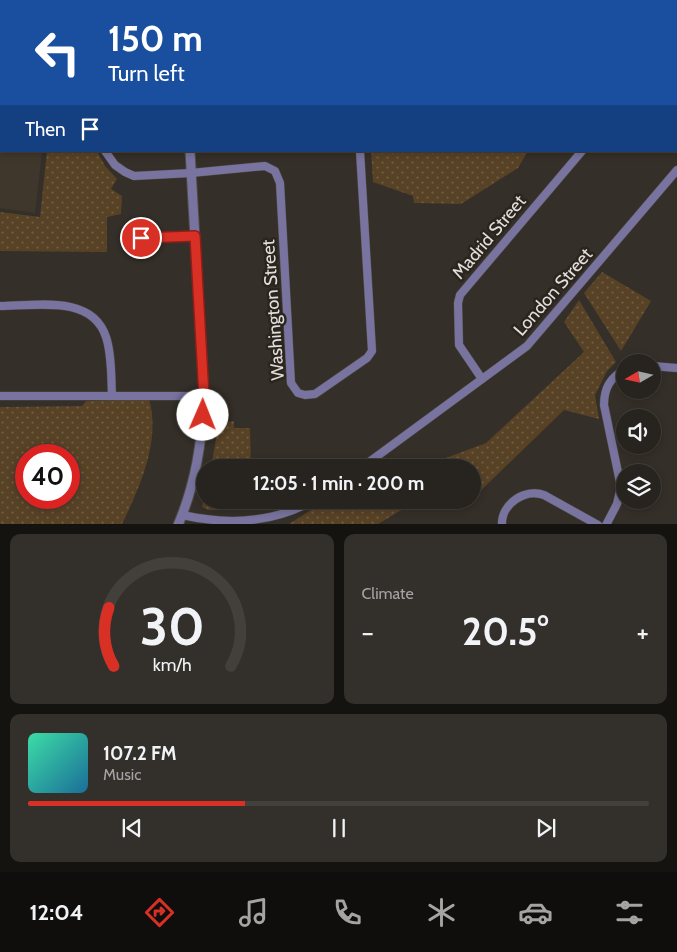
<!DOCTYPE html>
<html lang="en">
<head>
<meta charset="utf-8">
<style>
	body { margin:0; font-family:Cabin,sans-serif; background:#332f2b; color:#f1f3f6; height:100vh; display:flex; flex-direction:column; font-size:19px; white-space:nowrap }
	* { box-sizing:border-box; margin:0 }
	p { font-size:16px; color:#a4a4a4 }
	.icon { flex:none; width:28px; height:28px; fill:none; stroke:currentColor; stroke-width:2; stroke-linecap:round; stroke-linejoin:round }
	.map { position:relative; height:524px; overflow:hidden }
	.panel { display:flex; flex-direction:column; gap:10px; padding:10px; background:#151310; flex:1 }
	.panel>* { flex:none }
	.top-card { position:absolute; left:0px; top:0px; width:678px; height:152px; box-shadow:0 2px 8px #0003,0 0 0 1px #43403c; background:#1a4fa0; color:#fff; overflow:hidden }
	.needle { width:32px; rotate:261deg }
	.tools { position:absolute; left:616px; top:354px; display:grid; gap:10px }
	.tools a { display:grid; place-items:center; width:45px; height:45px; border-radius:50%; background:#27231e; box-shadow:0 2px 8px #0003,0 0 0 1px #43403c; font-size:25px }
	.speed { position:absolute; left:15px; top:444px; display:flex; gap:10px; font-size:25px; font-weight:700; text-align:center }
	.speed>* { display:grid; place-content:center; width:65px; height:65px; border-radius:50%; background:#27231e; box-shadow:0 2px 8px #0003,0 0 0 1px #43403c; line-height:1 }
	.speed .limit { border:8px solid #d22; background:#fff; color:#111 }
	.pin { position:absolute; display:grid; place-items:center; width:42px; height:42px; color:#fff; margin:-21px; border:2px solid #fff; border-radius:50%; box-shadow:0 1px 5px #0007 }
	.me { position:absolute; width:55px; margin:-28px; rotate:1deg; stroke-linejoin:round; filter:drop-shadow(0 0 4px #0008) }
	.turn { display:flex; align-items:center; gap:18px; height:105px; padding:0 25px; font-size:22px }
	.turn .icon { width:65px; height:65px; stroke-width:2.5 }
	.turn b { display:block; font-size:35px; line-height:42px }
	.then { display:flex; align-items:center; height:48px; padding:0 25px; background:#0003; gap:10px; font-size:19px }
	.big { font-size:38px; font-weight:700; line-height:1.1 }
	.panel .widget { flex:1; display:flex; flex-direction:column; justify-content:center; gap:8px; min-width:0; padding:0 18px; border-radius:10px; background:#332f2b }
	.panel .dial { align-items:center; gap:0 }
	.dial svg { height:130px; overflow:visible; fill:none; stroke:#43403c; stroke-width:7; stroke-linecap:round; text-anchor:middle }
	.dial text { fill:#f1f3f6; stroke:none }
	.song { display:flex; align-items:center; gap:15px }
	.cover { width:60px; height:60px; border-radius:8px; background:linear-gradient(135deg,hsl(160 70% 55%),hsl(200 70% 35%)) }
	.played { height:5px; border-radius:2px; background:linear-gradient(90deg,#d93025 35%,#43403c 35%) }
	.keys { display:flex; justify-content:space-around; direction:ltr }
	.heat { display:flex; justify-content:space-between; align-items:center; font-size:28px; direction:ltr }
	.panel .tiles { flex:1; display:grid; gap:10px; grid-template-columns:1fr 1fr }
	.widget:last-child { grid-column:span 2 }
	.trip { position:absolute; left:196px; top:459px; width:285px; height:50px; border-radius:25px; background:#27231e; box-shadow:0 2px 8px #0003,0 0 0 1px #43403c; font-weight:700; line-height:50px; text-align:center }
	.menu { display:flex; height:80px; justify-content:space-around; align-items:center; background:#100e0c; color:#a4a4a4 }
	.menu .icon { width:35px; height:35px }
	.menu .active { color:#d93025 }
	.menu b { font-size:22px; color:#f1f3f6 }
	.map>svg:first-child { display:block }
	.built { fill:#40372c }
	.grass { fill:url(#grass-dots); fill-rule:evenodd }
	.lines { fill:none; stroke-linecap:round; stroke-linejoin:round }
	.minor-casing { stroke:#504b45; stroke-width:9 }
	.tertiary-casing { stroke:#504b45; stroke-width:11 }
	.minor { stroke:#78749f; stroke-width:8 }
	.tertiary { stroke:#78749f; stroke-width:9 }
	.route-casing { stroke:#8d1f18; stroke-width:12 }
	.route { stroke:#d93025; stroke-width:9 }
	.labels { text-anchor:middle; stroke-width:5; stroke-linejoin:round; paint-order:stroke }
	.street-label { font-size:18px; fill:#e3dfdb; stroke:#2a251e }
</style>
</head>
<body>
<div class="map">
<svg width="677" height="525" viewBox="0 0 677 525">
	<defs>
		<pattern id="grass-dots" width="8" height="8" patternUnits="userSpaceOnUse" patternTransform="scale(1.25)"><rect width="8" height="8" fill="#584226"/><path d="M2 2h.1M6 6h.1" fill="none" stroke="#705d45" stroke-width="1.8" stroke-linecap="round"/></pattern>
	</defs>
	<rect width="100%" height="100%" fill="#342f28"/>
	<polygon class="built" points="0,0 102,0 1,1 1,151 42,151 35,213 0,208"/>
	<g class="grass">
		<polygon points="233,0 612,0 613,1 234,1"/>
		<polygon points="47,151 97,151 105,166 117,179 111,189 122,196 121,214 107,217 107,252 0,251 0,212 40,217"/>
		<polygon points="371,151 528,151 518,168 461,204 414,203 413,196 373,182"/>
		<polygon points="602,272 651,301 621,351 584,293"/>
		<polygon points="579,300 616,362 607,371 595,395 599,419 564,410 473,498 472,468 422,467 486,443 584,352 564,322"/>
		<path d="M149,399C161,440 140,487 122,524H0V407L82,406L86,401ZM26,455H69V498H26Z"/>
		<polygon points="234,421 234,428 250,428 251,467 211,467 219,423"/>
		<polygon points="205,494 205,500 252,500 253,510 208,510 202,507"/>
		<polygon points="327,500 418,500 378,524 289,524"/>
	</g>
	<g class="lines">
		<defs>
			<g id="minor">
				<polyline points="324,0 327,1"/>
				<polyline points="102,1 102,0"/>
				<polyline points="676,51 677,50"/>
				<polyline points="105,151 115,165 125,172 134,176 191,173 265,166 275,171 280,183 291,383 298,393 305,395 315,394 367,358 372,351 360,151"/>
				<polyline points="124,239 195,236"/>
				<path d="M0,306C35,306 92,294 106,337C112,355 111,377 112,395"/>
				<polyline points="652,366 677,368"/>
				<polyline points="482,379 459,345 458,303 460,295 582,151"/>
				<polyline points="0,396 204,396"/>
				<polyline points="361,468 527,346 677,170"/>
				<path d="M182,515C227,525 274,523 314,500"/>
				<path d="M502,525C501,504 525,488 544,495L598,525"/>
				<path d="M606,525L617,504L621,487L604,405C604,388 610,378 625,369"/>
			</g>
			<g id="tertiary">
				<polyline points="182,0 182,1"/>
				<path d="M178,525C196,483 202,441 204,396L190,151"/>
			</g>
		</defs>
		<use href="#minor" class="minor-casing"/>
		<use href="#tertiary" class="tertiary-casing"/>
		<use href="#minor" class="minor"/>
		<use href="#tertiary" class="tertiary"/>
	</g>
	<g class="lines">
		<defs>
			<polyline id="route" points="141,238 195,236 204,396 203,415"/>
		</defs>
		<use href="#route" class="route-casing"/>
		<use href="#route" class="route"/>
	</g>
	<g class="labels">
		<g class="street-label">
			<text transform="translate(489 237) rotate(-50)" y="6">Madrid Street</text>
			<text transform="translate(553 292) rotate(-49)" y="6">London Street</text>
			<text transform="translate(273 310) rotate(-94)" y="6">Washington Street</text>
		</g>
	</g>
</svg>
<div class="tools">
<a><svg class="needle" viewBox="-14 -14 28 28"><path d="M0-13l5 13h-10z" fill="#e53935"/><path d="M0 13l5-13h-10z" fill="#a4a4a4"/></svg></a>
<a><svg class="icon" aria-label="sound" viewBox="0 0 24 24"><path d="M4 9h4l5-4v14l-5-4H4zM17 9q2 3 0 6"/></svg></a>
<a><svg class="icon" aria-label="layers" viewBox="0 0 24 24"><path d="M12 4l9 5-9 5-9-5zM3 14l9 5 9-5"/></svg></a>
</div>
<div class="speed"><div class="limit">40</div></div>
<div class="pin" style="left:141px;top:238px;background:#d93025"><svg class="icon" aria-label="arrive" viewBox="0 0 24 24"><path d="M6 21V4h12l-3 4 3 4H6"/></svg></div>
<svg class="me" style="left:203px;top:415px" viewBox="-20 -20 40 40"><circle r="19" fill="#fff"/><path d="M0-13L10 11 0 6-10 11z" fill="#d93025"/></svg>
<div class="trip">12:05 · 1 min · 200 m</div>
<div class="top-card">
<div class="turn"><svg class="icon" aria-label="left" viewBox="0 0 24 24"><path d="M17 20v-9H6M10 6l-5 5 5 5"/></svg><div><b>150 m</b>Turn left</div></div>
<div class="then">Then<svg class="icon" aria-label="arrive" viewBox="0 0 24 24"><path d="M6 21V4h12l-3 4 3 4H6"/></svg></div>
</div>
</div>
<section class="panel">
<div class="tiles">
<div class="widget dial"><svg viewBox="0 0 100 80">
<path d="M14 69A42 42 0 1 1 86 69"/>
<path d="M14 69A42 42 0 0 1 11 33" stroke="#d93025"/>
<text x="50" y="56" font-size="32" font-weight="700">30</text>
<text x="50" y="72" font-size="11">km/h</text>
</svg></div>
<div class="widget"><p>Climate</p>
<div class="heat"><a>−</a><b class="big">20.5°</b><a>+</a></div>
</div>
<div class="widget">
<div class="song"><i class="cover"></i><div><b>107.2 FM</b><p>Music</p></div></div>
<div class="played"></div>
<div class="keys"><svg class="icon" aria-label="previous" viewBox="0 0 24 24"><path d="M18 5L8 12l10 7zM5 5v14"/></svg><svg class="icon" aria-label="pause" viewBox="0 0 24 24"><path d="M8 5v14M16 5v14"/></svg><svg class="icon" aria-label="next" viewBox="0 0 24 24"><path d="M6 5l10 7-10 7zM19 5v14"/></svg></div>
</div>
</div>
</section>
<nav class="menu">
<b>12:04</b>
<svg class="icon active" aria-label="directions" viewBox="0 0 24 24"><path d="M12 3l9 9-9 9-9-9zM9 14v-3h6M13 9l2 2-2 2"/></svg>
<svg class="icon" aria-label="music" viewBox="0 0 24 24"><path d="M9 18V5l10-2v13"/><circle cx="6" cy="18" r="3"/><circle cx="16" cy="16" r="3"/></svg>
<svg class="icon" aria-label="phone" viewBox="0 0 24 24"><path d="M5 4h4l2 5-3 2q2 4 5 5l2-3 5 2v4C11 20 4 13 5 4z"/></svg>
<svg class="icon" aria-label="climate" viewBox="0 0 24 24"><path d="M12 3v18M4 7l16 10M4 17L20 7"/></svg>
<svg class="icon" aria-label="car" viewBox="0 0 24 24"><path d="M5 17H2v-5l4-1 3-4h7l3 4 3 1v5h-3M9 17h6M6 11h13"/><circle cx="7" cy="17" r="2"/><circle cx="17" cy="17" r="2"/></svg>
<svg class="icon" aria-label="filters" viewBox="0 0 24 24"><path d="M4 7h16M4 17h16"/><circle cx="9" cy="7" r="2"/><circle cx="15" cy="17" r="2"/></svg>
</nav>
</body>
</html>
